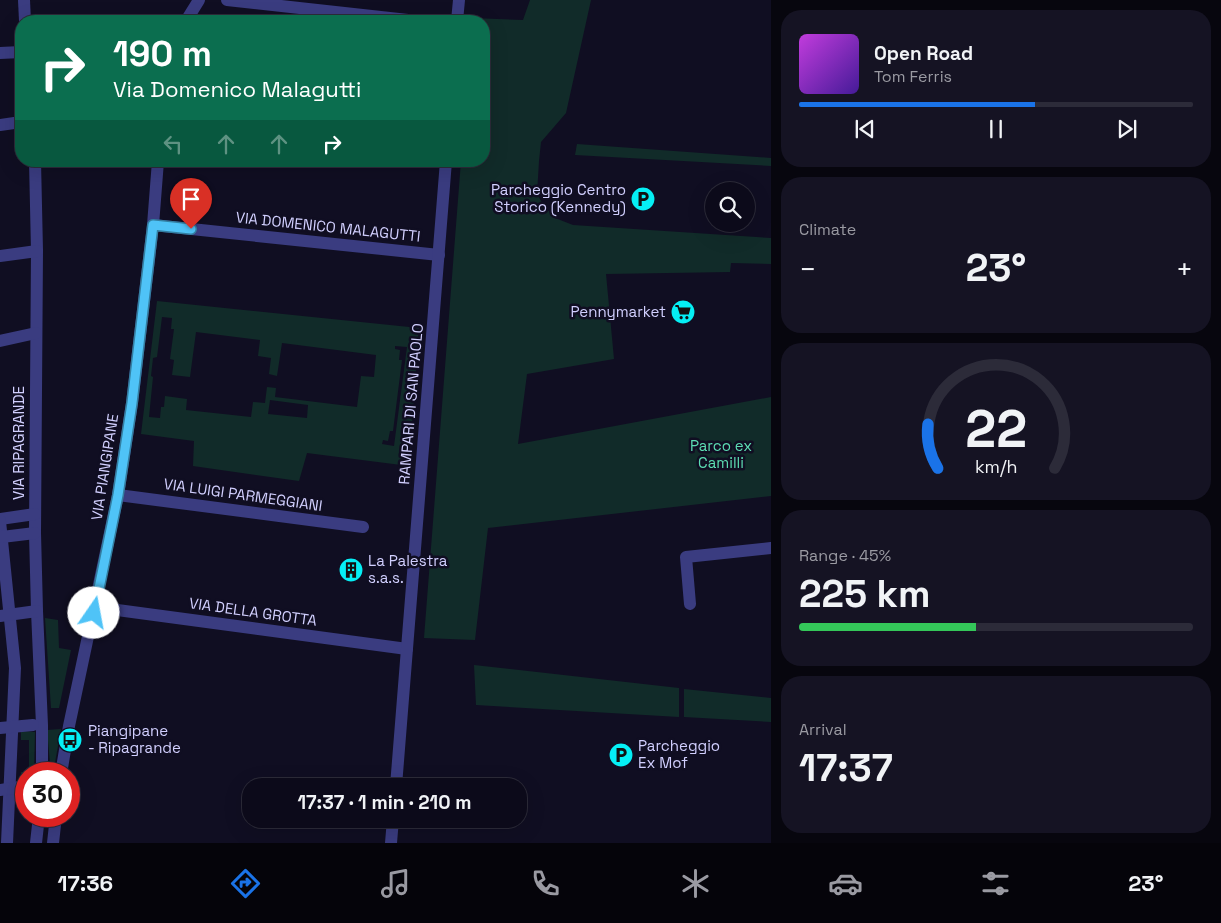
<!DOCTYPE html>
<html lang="en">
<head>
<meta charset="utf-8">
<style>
	body { margin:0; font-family:"Space Grotesk",sans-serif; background:#151323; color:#f1f3f6; height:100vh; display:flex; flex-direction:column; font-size:19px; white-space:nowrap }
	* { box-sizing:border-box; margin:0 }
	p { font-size:16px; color:#9a9aa2 }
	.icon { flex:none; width:28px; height:28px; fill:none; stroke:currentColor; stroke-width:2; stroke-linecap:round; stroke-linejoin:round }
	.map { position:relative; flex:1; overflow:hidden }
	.drawer { display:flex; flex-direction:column; gap:10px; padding:10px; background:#07060e; width:450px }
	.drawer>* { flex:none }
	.hud { position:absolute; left:15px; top:15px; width:475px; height:152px; border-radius:20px; box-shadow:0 5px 20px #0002,0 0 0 1px #2c2b39; background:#0b6e4f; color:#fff; overflow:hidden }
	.buttons { position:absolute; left:705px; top:182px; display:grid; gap:10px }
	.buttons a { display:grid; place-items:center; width:50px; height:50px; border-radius:50%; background:#0c0a1a; box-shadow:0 5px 20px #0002,0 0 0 1px #2c2b39; font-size:25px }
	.speed { position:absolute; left:15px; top:762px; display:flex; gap:10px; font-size:25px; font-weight:700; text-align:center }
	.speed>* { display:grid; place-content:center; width:65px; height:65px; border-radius:50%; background:#0c0a1a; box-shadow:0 5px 20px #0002,0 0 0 1px #2c2b39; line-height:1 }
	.speed .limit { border:8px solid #d22; background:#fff; color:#111 }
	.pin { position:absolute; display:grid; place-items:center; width:42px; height:42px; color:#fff; margin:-51px -21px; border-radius:50% 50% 50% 0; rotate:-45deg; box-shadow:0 0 5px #0007 }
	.pin .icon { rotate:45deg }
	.me { position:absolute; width:55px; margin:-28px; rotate:12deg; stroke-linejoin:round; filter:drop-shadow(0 0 4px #0008) }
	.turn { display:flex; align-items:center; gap:18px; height:105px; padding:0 15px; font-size:22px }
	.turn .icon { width:65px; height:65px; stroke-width:2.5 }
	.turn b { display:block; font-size:35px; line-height:42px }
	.lanes { display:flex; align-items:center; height:48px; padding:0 15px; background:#0003; justify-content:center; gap:25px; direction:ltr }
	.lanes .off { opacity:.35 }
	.big { font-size:38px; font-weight:600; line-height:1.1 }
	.drawer .widget { flex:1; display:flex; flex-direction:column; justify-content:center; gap:8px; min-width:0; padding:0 18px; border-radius:20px; background:#151323 }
	.drawer .dial { align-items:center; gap:0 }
	.dial svg { height:130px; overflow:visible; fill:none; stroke:#2c2b39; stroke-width:7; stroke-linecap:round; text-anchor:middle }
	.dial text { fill:#f1f3f6; stroke:none }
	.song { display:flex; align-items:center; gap:15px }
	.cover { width:60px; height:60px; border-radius:8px; background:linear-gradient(135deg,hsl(290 70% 55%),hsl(260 70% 35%)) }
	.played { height:5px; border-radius:2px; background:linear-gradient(90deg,#1a73e8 60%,#2c2b39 60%) }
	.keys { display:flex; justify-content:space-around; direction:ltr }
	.heat { display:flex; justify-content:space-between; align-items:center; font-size:28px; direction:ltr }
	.charge { height:8px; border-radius:4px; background:linear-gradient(90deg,#34c759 45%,#2c2b39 0) }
	.trip { position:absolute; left:242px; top:778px; width:285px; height:50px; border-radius:20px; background:#0c0a1a; box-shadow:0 5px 20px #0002,0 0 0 1px #2c2b39; font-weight:600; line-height:50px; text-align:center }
	.tab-bar { display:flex; height:80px; justify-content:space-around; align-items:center; background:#05040a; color:#9a9aa2 }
	.tab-bar .icon { width:35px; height:35px }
	.tab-bar .selected { color:#1a73e8 }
	.tab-bar b { font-size:22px; color:#f1f3f6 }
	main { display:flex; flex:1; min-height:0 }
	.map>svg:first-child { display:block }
	.green { fill:#112b29; fill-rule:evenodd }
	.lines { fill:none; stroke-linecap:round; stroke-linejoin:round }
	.minor { stroke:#3a3c80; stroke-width:12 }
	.route-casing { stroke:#337fa1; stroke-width:12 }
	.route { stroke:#4fc3f7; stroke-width:9 }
	.labels { text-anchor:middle; stroke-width:5; stroke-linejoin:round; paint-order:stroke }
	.poi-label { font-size:15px; fill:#d1cffe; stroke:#100e22; text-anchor:start }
	.street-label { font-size:15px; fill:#d1cffe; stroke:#100e22 }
	.park-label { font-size:15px; fill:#5dddb3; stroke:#100e22 }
</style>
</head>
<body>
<main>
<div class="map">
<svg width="771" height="843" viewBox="0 0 771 843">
	<rect width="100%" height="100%" fill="#100e22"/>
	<g class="green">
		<polygon points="530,0 591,0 566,113 541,142 539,161 537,194 544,206 555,218 573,225 771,238 771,264 731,263 730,272 606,274 614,359 527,374 518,444 771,397 771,496 488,528 475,640 424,638 461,161 484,161 484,21 472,21 472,18 523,20"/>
		<polygon points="577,144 771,158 771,166 575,155"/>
		<path d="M157,301L419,328L409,466L307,453L299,481L193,466L194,441L141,434ZM162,317L172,318L171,329H174L170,359L174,360L172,375L190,377L196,332L260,340L258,356L271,358L269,374L277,376L282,343L376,355L374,377L361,376L357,407L275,397L276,388L267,387L265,403L253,402L251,417L186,410L187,399L165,396L164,407H161L160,418L149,417L153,377L151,376L153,358L157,357ZM395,346L407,347L394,446L382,444L383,440L388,441L390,431H393L402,360H399L400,350L395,349ZM270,400L308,405L307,418L268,414Z"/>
		<polygon points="45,618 58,620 59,648 71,650 59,708 51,708"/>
		<polygon points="474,665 679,688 679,717 476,705"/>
		<polygon points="684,689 771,698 771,722 684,717"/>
		<polygon points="61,729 53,774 51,774 47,730"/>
		<polygon points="21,731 35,732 34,774 26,774 26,779 21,779 21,772 29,772 29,740 21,740"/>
	</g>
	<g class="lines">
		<g class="minor">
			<polyline points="24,0 25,21"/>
			<polyline points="227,0 417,21"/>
			<polyline points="186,21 199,0"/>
			<polyline points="457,21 459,0"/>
			<polyline points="0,53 21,52"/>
			<polyline points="0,125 21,122"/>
			<polyline points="35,161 37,251 35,533 37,611 42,725 42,774"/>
			<polyline points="153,225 439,255"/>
			<polyline points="0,256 37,251"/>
			<polyline points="0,341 36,333"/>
			<polyline points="118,495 363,527"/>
			<polyline points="0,519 35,514"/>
			<polyline points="0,521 15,668 7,843"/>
			<polyline points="2,537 35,533"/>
			<polyline points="690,604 686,557 771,548"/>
			<polyline points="95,607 407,649"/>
			<polyline points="0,616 37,611"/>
			<polyline points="0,728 33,725"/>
			<polyline points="61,774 69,726 118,495 132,403 153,225 158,161"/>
			<polyline points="396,786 446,161"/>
			<polyline points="0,790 26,786"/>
			<polyline points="36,843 39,816"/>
			<polyline points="53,843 56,816"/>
			<polyline points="391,843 393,819"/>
		</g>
	</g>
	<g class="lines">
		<defs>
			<polyline id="route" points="94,613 118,495 132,403 153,225 191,229"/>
		</defs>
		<use href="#route" class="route-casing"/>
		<use href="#route" class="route"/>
	</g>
	<defs>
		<symbol id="parking-disc" viewBox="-11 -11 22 22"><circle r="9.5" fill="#05eff5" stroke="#100e22"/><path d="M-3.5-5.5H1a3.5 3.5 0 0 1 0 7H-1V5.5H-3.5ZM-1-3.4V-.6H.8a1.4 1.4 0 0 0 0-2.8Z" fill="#111"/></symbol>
		<symbol id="supermarket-disc" viewBox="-11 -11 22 22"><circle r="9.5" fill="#05eff5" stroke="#100e22"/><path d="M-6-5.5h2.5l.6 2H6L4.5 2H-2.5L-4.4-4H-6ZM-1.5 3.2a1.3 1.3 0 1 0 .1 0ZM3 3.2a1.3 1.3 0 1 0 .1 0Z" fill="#111"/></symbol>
		<symbol id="building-disc" viewBox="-11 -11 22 22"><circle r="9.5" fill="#05eff5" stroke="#100e22"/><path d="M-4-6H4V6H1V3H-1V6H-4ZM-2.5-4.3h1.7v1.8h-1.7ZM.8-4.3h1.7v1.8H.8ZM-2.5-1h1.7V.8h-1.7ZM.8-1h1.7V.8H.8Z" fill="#111"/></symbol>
		<symbol id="bus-disc" viewBox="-11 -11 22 22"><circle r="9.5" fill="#05eff5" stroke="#100e22"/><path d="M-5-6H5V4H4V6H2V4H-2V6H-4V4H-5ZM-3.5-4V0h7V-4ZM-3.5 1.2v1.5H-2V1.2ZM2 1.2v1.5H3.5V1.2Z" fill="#111"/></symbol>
	</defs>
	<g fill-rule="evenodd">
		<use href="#parking-disc" x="629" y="185" width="28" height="28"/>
		<use href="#supermarket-disc" x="669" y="298" width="28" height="28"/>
		<use href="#building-disc" x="337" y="556" width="28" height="28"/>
		<use href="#bus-disc" x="56" y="726" width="28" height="28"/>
		<use href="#parking-disc" x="607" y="741" width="28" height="28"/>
	</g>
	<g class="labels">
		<g class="poi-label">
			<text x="626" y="195" text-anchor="end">Parcheggio Centro<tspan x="626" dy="17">Storico (Kennedy)</tspan></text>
			<text x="666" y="317" text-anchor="end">Pennymarket</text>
			<text x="368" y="566">La Palestra<tspan x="368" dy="17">s.a.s.</tspan></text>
			<text x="88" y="736">Piangipane<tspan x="88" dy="17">- Ripagrande</tspan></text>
			<text x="638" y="751">Parcheggio<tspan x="638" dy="17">Ex Mof</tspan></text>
		</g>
		<g class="street-label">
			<text transform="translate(328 227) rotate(6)" y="5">VIA DOMENICO MALAGUTTI</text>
			<text transform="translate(411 404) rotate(-85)" y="5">RAMPARI DI SAN PAOLO</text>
			<text transform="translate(19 443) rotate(-90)" y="5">VIA RIPAGRANDE</text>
			<text transform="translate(105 467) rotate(-81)" y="5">VIA PIANGIPANE</text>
			<text transform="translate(243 495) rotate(8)" y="5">VIA LUIGI PARMEGGIANI</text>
			<text transform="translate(253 612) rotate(8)" y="5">VIA DELLA GROTTA</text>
		</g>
		<g class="park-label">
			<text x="721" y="451">Parco ex<tspan x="721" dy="17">Camilli</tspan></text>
		</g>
	</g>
</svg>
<div class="buttons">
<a><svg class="icon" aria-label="search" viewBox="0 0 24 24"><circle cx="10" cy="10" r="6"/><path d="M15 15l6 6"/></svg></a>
</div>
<div class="speed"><div class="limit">30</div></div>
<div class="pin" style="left:191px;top:229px;background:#d93025"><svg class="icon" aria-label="arrive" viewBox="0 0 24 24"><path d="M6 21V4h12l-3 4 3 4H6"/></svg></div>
<svg class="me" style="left:94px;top:613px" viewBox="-20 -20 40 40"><circle r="19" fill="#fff"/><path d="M0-13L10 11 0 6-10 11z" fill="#4fc3f7"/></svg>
<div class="trip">17:37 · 1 min · 210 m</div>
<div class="hud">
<div class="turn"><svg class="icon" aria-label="right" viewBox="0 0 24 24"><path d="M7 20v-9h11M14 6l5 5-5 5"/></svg><div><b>190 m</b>Via Domenico Malagutti</div></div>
<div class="lanes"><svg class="icon off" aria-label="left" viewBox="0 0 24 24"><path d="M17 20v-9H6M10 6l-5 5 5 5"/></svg><svg class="icon off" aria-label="ahead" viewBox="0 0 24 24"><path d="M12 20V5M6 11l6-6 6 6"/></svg><svg class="icon off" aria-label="ahead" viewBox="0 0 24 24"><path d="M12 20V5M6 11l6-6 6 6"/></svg><svg class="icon" aria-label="right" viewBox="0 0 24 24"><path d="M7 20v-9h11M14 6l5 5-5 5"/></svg></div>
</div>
</div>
<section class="drawer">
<div class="widget">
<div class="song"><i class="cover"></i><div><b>Open Road</b><p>Tom Ferris</p></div></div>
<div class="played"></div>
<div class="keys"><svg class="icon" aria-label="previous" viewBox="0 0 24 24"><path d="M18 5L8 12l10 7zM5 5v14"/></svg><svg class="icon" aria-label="pause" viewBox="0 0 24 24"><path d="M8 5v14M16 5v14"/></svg><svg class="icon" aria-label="next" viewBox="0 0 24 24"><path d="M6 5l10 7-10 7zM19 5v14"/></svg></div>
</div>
<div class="widget"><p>Climate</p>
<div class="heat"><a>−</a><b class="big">23°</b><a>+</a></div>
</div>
<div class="widget dial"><svg viewBox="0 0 100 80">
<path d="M14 69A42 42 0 1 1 86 69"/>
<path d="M14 69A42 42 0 0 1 8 42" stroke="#1a73e8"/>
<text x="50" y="56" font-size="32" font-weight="700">22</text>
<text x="50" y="72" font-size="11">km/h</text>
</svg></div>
<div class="widget"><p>Range · 45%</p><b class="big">225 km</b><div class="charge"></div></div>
<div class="widget"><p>Arrival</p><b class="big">17:37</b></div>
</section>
</main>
<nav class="tab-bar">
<b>17:36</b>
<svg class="icon selected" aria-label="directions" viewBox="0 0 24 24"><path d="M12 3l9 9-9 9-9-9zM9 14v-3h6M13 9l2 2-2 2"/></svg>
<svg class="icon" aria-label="music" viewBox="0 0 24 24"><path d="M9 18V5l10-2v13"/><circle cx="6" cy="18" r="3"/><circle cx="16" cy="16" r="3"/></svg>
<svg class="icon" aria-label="phone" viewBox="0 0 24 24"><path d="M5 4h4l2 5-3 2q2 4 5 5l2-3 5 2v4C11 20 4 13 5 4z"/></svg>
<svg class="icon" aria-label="climate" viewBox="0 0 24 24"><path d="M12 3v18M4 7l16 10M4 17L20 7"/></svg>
<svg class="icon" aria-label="car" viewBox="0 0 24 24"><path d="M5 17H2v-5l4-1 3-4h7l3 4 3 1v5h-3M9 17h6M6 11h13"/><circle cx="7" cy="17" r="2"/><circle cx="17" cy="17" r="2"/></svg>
<svg class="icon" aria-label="filters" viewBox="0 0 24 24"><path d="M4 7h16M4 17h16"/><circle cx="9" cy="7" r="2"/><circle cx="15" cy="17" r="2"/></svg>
<b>23°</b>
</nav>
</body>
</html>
